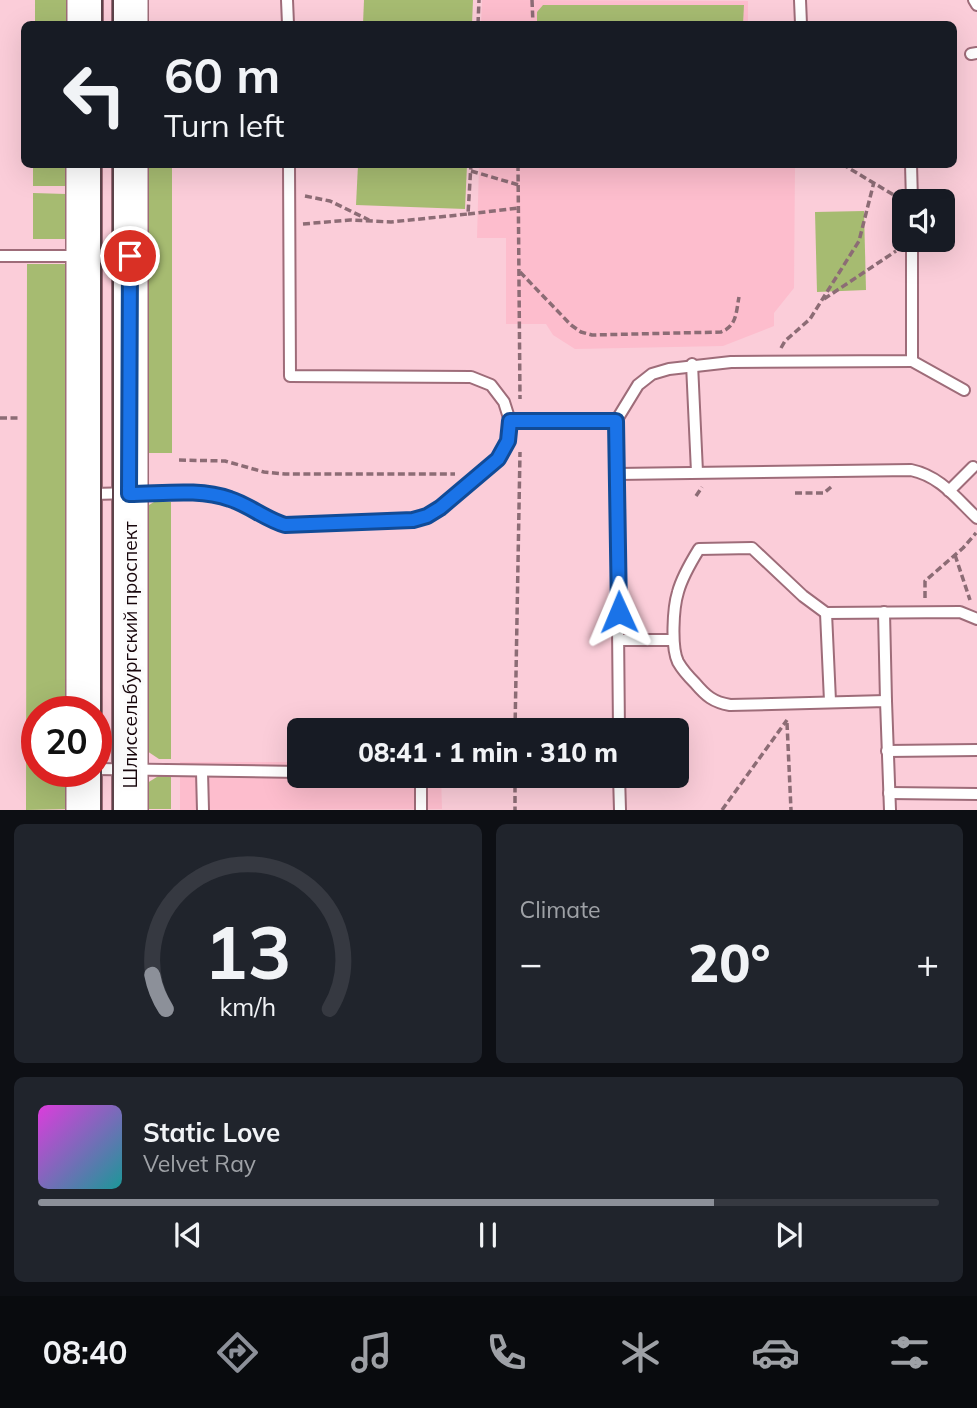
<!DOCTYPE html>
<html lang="en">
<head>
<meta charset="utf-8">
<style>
	body { margin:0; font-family:Mulish,sans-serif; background:#20242c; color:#f1f3f6; height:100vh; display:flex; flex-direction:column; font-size:26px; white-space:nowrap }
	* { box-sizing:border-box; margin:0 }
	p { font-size:23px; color:#9ea1a6 }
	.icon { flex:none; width:38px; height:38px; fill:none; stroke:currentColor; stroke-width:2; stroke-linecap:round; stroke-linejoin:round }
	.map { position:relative; height:810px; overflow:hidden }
	.drawer { display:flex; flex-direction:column; gap:14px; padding:14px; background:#0d0f14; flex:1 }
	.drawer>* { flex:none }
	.top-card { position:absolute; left:21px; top:21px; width:936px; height:147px; border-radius:10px; box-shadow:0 7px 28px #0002; background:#171b24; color:#f1f3f6; overflow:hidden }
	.fabs { position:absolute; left:892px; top:189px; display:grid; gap:14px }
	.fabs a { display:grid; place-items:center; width:63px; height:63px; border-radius:10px; background:#171b24; box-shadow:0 7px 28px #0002; font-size:35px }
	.speed { position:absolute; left:21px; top:696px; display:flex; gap:14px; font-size:35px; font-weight:700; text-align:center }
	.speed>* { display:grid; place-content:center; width:91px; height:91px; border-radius:50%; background:#171b24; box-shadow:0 7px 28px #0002; line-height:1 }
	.speed .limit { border:10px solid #d22; background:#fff; color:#111 }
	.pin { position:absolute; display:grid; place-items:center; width:60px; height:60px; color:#fff; margin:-30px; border:4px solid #fff; border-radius:50%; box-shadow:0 2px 7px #0007 }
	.me { position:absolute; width:77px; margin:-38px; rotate:359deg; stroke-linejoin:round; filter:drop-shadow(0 0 5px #0008) }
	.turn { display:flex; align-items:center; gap:24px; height:147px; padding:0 28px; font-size:32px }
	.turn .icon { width:91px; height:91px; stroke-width:2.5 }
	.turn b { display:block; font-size:49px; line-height:60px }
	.big { font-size:52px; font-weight:800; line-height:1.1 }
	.drawer .widget { flex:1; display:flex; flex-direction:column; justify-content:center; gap:10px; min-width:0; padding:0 24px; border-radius:10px; background:#20242c }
	.drawer .dial { align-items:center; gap:0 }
	.dial svg { height:182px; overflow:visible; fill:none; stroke:#363941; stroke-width:7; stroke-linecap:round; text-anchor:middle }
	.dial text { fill:#f1f3f6; stroke:none }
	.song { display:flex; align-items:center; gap:21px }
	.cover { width:84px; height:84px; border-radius:10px; background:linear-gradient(135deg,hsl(300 70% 55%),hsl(180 70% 35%)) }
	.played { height:7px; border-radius:4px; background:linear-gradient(90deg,#8c9099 75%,#363941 75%) }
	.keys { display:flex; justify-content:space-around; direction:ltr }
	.heat { display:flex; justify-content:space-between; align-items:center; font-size:38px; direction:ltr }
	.drawer .tiles { flex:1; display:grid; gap:14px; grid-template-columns:1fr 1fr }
	.widget:last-child { grid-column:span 2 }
	.trip { position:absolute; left:287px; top:718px; width:402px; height:70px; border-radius:10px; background:#171b24; box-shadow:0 7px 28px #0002; font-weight:800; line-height:70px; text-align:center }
	.menu { display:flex; height:112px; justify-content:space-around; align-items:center; background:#090b0e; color:#9ea1a6 }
	.menu .icon { width:49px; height:49px }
	.menu .active { color:#8c9099 }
	.menu b { font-size:32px; color:#f1f3f6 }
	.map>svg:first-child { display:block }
	.built { fill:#fdbdcd }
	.green { fill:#a6bb71 }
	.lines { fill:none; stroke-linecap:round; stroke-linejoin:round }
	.service-casing { stroke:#9e6c79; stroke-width:14 }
	.primary-casing { stroke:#9e6c79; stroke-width:38 }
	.path { stroke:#8c6c75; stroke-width:3.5; stroke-dasharray:7 3.5; stroke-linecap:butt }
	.service { stroke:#fff; stroke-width:10 }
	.primary { stroke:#fff; stroke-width:35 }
	.tram { stroke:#5d434a; stroke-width:2 }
	.route-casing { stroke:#114b97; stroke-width:18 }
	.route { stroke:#1a73e8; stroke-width:12 }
	.labels { text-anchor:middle; stroke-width:7; stroke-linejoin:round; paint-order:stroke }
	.street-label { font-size:19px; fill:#17060b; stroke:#fcfcfc }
</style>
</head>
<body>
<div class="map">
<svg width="977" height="810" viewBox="0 0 977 810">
	<rect width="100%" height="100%" fill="#fbcdd9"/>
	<g class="built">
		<polygon points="482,0 748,1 748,24 481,24"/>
		<polygon points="479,165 795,165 794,288 774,313 774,326 723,346 575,349 553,335 546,324 506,324 506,238 477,238"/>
		<polygon points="180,762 299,762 299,775 441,775 442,809 180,810"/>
	</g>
	<g class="green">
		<rect x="35" y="0" width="31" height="24"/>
		<polygon points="364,0 473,0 472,24 363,24"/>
		<polygon points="543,5 744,5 743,24 537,24 537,12"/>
		<rect x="33" y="165" width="33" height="21"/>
		<polygon points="144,165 172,165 172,453 145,453"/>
		<polygon points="358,165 467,165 465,209 356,205"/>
		<polygon points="33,193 66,194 65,239 33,239"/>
		<polygon points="864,211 866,290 817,292 815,212"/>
		<polygon points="27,264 70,264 70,712 37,712 37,772 70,772 70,809 26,810"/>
		<polygon points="154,502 171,502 171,759 159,759 144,749 144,508"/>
		<polygon points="160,775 171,775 171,809 144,809 144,785"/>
	</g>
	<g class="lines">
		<defs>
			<g id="service">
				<polyline points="287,0 288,24"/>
				<polyline points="800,0 801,24"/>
				<polyline points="974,0 977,5"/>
				<polyline points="971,54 977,53"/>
				<polyline points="911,164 912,201"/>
				<polyline points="0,256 127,256"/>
				<polyline points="912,361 964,390"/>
				<polyline points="692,364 697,472"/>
				<polyline points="510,421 616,421 619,730"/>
				<polyline points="616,421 638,385 652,374 669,369 731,362 912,361 912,240"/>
				<path d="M617,474L911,470C940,476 956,498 977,518"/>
				<polyline points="949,491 973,467"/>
				<path d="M87,494C132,494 183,487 227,498C248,503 264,519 285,525L396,522L427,516L440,508L498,459L508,441L510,421L504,402L491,385L471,377L290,376L289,164"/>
				<polyline points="884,612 886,701"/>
				<polyline points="826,613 830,701"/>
				<polyline points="619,640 673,640"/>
				<polyline points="887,751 977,750"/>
				<polyline points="96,769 299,772"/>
				<polyline points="202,772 203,810"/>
				<polyline points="619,775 620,810"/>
				<polyline points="889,793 977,794"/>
				<polyline points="421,810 421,775"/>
				<path d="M890,810L886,701L730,705C713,702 706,696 695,683C689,677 682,669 678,662C671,648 673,608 678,592C682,577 691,562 699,549L752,548L803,596L826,613L960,612L977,619"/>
			</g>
			<g id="primary">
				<polyline points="85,24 85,0"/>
				<polyline points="130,24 130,0"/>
				<polyline points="84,712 84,164"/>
				<polyline points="84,810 84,772"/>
				<polyline points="130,810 130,164"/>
			</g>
		</defs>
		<use href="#service" class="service-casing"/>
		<use href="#primary" class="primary-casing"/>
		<g class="path">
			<polyline points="532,0 533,24"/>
			<polyline points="478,24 479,0"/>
			<polyline points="518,164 520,399"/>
			<polyline points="842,164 897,197"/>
			<polyline points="471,171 519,185"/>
			<polyline points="305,196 330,201 369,220"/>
			<polyline points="468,214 519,208"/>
			<polyline points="303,224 350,220 391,222 468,214 471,164"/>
			<path d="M520,272L571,325L581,332L592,335L721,332C737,326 736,312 739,297"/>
			<polyline points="824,299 896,251"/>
			<polyline points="781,348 785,341 810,319 859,241 874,182"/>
			<polyline points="0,418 19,418"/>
			<polyline points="179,460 225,461 264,472 285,474 455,474"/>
			<polyline points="795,493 824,493 831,487"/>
			<polyline points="696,496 702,487"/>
			<polyline points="955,555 970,600"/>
			<polyline points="925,598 925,581 963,548 976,533"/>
			<polyline points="787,723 791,810"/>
			<polyline points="515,730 520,452"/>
			<polyline points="515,775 515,810"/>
			<polyline points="722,810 787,720"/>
		</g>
		<use href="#service" class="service"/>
		<use href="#primary" class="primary"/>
		<g class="tram">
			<polyline points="102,24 102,0"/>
			<polyline points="113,24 113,0"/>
			<polyline points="101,810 101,164"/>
			<polyline points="113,810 113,164"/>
		</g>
	</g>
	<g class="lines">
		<defs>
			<path id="route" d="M130,256L129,494C161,494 199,488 230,499C249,505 265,519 285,525L413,520L427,516L440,508L498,459L508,441L510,421H616L619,612"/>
		</defs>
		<use href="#route" class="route-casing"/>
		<use href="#route" class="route"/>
	</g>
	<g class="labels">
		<g class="street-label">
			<text transform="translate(130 655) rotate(-90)" y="7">Шлиссельбургский проспект</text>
		</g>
	</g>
</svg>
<div class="fabs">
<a><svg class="icon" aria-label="sound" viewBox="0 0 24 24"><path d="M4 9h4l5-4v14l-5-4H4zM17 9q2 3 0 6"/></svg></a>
</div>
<div class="speed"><div class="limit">20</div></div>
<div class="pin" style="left:130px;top:256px;background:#d93025"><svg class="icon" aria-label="arrive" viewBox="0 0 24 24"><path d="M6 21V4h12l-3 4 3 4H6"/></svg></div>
<svg class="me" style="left:619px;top:612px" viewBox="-20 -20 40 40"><path d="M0-17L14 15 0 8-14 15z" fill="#1a73e8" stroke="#fff" stroke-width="4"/></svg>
<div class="trip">08:41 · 1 min · 310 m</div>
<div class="top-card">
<div class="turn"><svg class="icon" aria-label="left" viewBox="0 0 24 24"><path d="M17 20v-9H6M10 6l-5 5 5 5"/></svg><div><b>60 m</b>Turn left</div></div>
</div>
</div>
<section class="drawer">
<div class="tiles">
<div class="widget dial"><svg viewBox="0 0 100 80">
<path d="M14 69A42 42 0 1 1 86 69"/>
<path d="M14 69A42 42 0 0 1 8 54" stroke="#8c9099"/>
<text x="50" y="56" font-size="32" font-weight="700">13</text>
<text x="50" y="72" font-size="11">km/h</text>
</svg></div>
<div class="widget"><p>Climate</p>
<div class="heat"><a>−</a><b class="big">20°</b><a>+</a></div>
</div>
<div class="widget">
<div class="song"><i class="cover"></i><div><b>Static Love</b><p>Velvet Ray</p></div></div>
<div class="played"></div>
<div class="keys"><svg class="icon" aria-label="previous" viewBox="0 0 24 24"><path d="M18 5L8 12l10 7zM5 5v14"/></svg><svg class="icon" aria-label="pause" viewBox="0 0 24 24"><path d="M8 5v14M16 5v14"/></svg><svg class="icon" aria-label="next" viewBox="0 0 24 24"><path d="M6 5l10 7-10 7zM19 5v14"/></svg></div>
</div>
</div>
</section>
<nav class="menu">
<b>08:40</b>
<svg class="icon active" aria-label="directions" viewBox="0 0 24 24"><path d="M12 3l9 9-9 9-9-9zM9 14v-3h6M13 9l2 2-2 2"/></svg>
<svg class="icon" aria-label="music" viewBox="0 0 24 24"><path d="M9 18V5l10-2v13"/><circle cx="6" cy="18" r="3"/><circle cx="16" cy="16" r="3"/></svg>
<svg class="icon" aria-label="phone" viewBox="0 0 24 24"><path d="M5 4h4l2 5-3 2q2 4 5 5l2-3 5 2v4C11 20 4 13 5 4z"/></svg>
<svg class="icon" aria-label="climate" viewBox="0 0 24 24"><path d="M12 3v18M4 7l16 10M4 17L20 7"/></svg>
<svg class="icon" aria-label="car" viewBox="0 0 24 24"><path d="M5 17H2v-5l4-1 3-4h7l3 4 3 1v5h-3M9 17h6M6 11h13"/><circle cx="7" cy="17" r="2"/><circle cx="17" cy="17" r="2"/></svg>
<svg class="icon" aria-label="filters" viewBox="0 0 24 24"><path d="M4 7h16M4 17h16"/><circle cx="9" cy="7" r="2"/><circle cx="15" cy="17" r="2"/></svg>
</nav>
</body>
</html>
